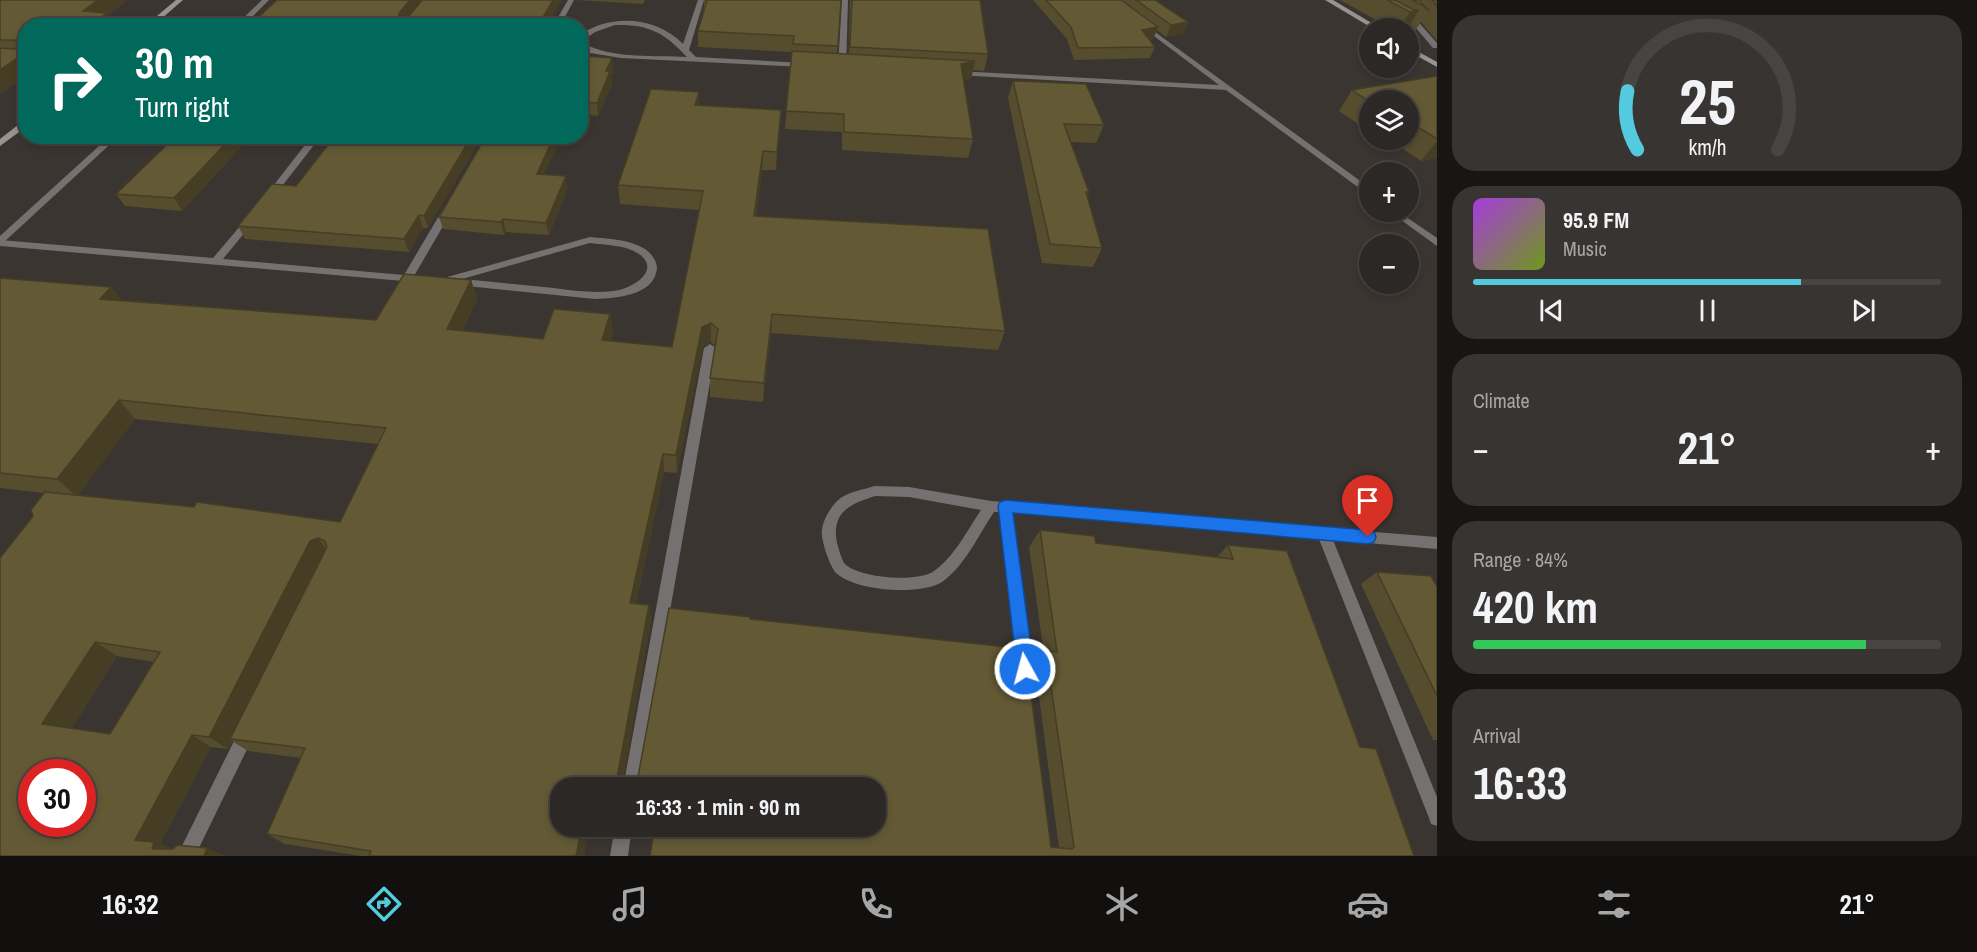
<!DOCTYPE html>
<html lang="en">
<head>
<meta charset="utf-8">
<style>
	body { margin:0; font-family:"Archivo Narrow",sans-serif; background:#383432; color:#f1f3f6; height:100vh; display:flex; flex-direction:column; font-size:22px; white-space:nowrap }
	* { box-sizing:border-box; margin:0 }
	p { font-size:20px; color:#a6a6a7 }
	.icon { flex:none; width:33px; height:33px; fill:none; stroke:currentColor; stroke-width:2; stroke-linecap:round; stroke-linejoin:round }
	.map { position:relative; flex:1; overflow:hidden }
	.details { display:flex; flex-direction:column; gap:15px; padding:15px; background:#181614; width:540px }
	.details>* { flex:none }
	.top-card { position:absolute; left:18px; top:18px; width:570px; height:126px; border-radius:24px; box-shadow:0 3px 9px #0003,0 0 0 2px #484442; background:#00695c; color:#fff; overflow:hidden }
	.buttons { position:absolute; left:1359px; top:18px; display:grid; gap:12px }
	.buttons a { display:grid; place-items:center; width:60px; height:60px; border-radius:50%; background:#2c2825; box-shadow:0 3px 9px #0003,0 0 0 2px #484442; font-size:30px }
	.speed { position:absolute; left:18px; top:759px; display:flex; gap:12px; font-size:30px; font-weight:700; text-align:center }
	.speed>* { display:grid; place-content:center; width:78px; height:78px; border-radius:50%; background:#2c2825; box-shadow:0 3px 9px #0003,0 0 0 2px #484442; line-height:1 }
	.speed .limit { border:9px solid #d22; background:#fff; color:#111 }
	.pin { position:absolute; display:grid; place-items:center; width:51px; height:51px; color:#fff; margin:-62px -26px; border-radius:50% 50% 50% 0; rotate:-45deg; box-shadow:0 0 6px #0007 }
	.pin .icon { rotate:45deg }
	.me { position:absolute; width:66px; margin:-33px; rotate:353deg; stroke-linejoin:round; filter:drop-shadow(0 0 4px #0008) }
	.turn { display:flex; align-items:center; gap:21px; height:126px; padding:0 18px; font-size:27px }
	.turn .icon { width:78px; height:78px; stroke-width:2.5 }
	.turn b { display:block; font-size:42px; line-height:51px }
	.big { font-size:45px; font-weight:700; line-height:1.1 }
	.details .card { flex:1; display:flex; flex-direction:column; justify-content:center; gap:9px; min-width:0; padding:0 21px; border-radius:24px; background:#383432 }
	.details .dial { align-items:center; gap:0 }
	.dial svg { height:156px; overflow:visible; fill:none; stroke:#484442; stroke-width:7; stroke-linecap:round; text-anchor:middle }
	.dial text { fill:#f1f3f6; stroke:none }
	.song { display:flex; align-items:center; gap:18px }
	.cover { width:72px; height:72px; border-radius:9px; background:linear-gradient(135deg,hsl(280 70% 55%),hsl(80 70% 35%)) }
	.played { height:6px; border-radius:3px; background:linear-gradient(90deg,#54cade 70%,#484442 70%) }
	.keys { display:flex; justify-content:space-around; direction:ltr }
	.heat { display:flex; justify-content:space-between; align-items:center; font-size:33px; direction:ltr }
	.charge { height:9px; border-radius:4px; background:linear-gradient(90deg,#34c759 84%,#484442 0) }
	.trip { position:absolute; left:550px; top:777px; width:336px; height:60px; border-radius:24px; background:#2c2825; box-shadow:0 3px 9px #0003,0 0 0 2px #484442; font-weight:700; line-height:60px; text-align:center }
	.tabs { display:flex; height:96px; justify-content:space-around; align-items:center; background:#12100f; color:#a6a6a7 }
	.tabs .icon { width:42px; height:42px }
	.tabs .selected { color:#54cade }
	.tabs b { font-size:27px; color:#f1f3f6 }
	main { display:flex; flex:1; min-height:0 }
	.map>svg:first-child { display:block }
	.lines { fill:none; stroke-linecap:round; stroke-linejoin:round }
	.lane { fill:#757170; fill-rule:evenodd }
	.street { fill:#757170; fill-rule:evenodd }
	.secondary { fill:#989291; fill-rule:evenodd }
	.wall { fill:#554d2e; fill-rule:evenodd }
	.shaded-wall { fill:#453e25 }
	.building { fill:#635935; stroke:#453e25; stroke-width:1.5; fill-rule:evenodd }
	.route { fill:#1a73e8; stroke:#114b97; stroke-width:1.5 }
</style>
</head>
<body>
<main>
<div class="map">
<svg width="1437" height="856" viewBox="0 0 1437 856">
	<rect width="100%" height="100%" fill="#3a3531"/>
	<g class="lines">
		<g class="lane">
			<polygon points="262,0 269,0 243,26 235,26"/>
			<polygon points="110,136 119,136 3,243 0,244 0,236"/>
		</g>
		<g class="street">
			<polygon points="568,0 574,0 560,26 553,26"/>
			<path d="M698,0H704L689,50L696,57L805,63L809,65L805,67L621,58L590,53L580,48V35C611,13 657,17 683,44ZM615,25C649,24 665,33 687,57C655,55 616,59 587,45V38L595,32Z"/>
			<polygon points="842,0 848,0 846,67 842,69 838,67"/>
			<polygon points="1392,0 1399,0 1437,43 1437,48 1433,48"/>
			<polygon points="1144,24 1370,188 1370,196 1226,90 957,75 953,73 957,71 1219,85 1142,27 1140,26"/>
			<polygon points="312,136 321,136 272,199 266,199 266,195"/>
			<polygon points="448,206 453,209 414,276 420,279 415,282 0,246 0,240 213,258 247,218 250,217 255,220 223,259 404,275 443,209"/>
			<polygon points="1390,212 1399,212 1437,238 1437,246"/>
			<path d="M590,237C608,239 629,239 645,249C651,253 657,261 657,268C655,296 615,298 595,299L457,285L452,282L444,284L439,281L440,279ZM590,243C606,245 626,245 639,254C661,270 634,287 619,290C597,294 576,291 554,288C524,285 493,282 462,279Z"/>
			<polygon points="710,344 716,348 639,788 623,788 704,348"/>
			<path d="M875,486L909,487L991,501L1437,537V549L1333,540L1437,797V826L1431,824L1429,818L1319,539L1012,513L1032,663L1030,668L1025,670L1020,668L1018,663L999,512H994C979,534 965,566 942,582C920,596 855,591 836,573C830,567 820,538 822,530C823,518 834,501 844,496C853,491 865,489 875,486ZM875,496L909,497L981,510C967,531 954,557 934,571C918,583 859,578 845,564C841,559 839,549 837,543C831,512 850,504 875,496Z"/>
			<polygon points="247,725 253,727 255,733 195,856 177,856 241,727"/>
			<polygon points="615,826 632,826 628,856 610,856"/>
		</g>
		<g class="secondary">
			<polygon points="176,0 183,0 153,26 145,26"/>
			<polygon points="1325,0 1333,0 1380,28 1372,28"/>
			<polygon points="1408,46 1437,62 1437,67 1408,51"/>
			<polygon points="23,121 26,121 26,127 0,146 0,139"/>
		</g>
	</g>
	<g class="wall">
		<polygon points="0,0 127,0 108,15 114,26 26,26 26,76 0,94"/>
		<polygon points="576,0 645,0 643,4"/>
		<polygon points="704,0 841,0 837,54 849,54 850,0 980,0 988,54 984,71 973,70 971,79 963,80 973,139 968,158 842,150 842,132 785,129 792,52 698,47 698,31 704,8"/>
		<polygon points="1033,0 1155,0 1188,22 1183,34 1166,37 1157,30 1153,39 1149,40 1155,47 1150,58 1074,60 1067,39"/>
		<polygon points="1340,0 1437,0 1437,41 1421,22 1415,31 1410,25 1408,28 1391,28"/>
		<polygon points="580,56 614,70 611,76 612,83 598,116 580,114"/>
		<polygon points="1437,76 1437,158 1421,161 1399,146 1391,147 1380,140 1408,140 1408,100 1370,100 1370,132 1339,111 1352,90"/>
		<polygon points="1013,81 1104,125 1096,143 1071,142 1089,192 1087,196 1102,248 1093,267 1042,263 1008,98"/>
		<path d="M651,89L699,92V106L781,110L776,170H762L756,216L988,229L1005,331L998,350L771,333L763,402L710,397V378L715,346L711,342L703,346L677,473L664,472L636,604L649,605L651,621L623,778L638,777L669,608L750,617V619L1025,649L1051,847L1059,848L1035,666L1044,654L1029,547L1040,530L1094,536L1096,543L1217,557L1228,545L1287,551L1360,747L1376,749L1414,856H650L655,826H876V788L597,787L561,788V826H589L584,856H361L285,844L267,834L301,758L248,751L232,741L228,749L211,747L160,844L173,849L177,845L207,848L226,856H0V558L30,520L33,516L31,510L44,493L0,488V278L111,287L121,300L376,320L404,274L471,280L477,299L462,331L543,339L554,309L610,314L613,333L610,341L672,347L699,210L620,204L618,185ZM135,419L378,444L340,522L197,502L194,507L78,495ZM117,656L154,662L110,734L72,728ZM32,772H82V824H32Z"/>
		<polygon points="176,136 251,136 182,211 125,206 116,194"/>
		<polygon points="482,136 428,228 423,228 409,252 245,239 238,226 296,186"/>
		<polygon points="545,174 568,188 549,235 506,232 504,235 443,229 439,217"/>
		<polygon points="1377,572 1437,587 1437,740 1433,740 1361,584"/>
	</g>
	<g class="shaded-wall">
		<polygon points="98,0 127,0 108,15 114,26 90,26 83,11"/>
		<polygon points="410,0 422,0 402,26 399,13"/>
		<polygon points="553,0 562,0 547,26 538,26"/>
		<polygon points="1419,10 1408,28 1399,28 1410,12"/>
		<polygon points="1188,22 1183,34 1166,37 1171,25"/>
		<polygon points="1158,27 1153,39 1137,42 1142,30"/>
		<polygon points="26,52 26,76 0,94 0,70"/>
		<polygon points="612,58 614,70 611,76 612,83 598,116 597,103 606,71"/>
		<polygon points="975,61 971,79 956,81 961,64"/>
		<polygon points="699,92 699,110 695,105"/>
		<polygon points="781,110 780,129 776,170 777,152"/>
		<polygon points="1415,125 1408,134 1408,126"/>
		<polygon points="233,136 251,136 182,211 174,198"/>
		<polygon points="472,136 482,136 428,228 424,216"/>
		<polygon points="554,136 562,136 539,186 537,174"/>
		<polygon points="1397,140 1404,140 1399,146 1391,147"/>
		<polygon points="1437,141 1437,158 1421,161"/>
		<polygon points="763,151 762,170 753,235 754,216"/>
		<polygon points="566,176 568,188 549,235 546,223"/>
		<polygon points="419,215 423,228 409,252 404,239"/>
		<polygon points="503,219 506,232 504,235 501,222"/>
		<polygon points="471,280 477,299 454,348 447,329"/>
		<polygon points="111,287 125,306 100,299"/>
		<polygon points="610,314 613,333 605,359 602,340"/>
		<polygon points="772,314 771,333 763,402 764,383"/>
		<polygon points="711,323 711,342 703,346 677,473 676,455 702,327"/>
		<polygon points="119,400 135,419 77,497 57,479"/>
		<polygon points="663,454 664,472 633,619 630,603"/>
		<polygon points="318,538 331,555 230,739 232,741 228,749 209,737 310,541"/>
		<polygon points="649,605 651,621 623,782 617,778"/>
		<polygon points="95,642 117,656 67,736 42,724"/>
		<polygon points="192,735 211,747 160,844 177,851 154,849 135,840"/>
		<polygon points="592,776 597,787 590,788"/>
		<polygon points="582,826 589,826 584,856 576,856"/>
		<polygon points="207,848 226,856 204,856"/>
	</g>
	<g class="building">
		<polygon points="0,0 98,0 83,11 107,13 90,26 26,26 26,52 0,70 0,48 15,49 18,47 16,40 0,40"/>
		<polygon points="277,0 410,0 399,13 399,16 409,16 422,0 553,0 538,26 249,26"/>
		<polygon points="707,0 841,0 838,46 793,44 794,36 698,31"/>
		<polygon points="852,0 980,0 988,54 850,47"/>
		<polygon points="1046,0 1121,0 1158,27 1142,30 1155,47 1078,48 1071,27"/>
		<polygon points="1136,0 1155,0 1188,22 1171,25"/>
		<polygon points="1387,0 1395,0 1414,10 1419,10 1410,12"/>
		<polygon points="1412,0 1419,0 1429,11 1424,6"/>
		<polygon points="1432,0 1437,0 1437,6"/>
		<polygon points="792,51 975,61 961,64 973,139 844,132 844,114 786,111"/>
		<polygon points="580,56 612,58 606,71 610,71 597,103 580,102"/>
		<polygon points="1437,76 1437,139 1415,125 1408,126 1408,100 1370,100 1370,102 1352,90"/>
		<polygon points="1013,81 1086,84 1104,125 1064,124 1089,192 1086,192 1102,248 1050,244"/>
		<path d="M651,89L699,92L695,105L781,110L777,152L763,151L754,216L988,229L1005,331L772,314L764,383L710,378L718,329L711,323L702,327L676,455L663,454L630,603L649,605L617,778L638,777L669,608L750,617V619L1025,649L1051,847L1072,849L1074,847L1046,651L1057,652L1040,530L1094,536L1096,543L1233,559L1228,545L1287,551L1360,747L1376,749L1414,856H650L655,826H876V788H652L592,776L590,788H561V826H582L576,856H369L371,851L267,834L305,748L230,739L327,547L325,541L318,538L310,541L209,737L192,735L135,840L154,842L152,848L154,849H173L177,845L207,848L204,856H0V558L30,520L33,516L31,510L45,492L194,507L197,502L340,522L386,428L119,400L57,479L0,473V278L111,287L100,299L376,320L404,274L471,280L447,329L543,339L554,309L610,314L602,340L672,347L703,191L618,185ZM95,642L160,652L110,734L42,724ZM32,772H82V824H32Z"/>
		<polygon points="176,136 233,136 174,198 116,194"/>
		<polygon points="335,136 472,136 424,216 419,215 404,239 238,226 272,184 296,186"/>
		<polygon points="486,136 554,136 537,174 566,176 546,223 503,219 501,222 439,217"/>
		<polygon points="1377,572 1431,576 1437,587 1437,696"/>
	</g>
	<polygon class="route" points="1005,500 1368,530 1374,532 1376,537 1374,542 1368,544 1013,513 1034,669 1031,675 1025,678 1019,675 1017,669 998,506 1000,502"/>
</svg>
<div class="buttons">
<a><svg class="icon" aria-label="sound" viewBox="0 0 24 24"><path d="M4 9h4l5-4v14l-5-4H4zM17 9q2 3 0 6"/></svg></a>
<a><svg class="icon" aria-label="layers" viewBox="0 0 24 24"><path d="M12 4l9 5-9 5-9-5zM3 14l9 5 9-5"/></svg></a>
<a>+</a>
<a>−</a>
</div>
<div class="speed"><div class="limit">30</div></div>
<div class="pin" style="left:1368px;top:537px;background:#d93025"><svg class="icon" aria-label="arrive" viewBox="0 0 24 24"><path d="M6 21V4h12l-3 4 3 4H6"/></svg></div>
<svg class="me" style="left:1025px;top:669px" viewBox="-20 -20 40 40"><circle r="17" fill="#1a73e8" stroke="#fff" stroke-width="3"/><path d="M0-11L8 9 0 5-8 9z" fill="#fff"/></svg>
<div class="trip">16:33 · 1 min · 90 m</div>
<div class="top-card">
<div class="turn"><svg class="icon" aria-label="right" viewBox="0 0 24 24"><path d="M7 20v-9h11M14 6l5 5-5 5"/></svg><div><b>30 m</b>Turn right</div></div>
</div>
</div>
<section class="details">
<div class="card dial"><svg viewBox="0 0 100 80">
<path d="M14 69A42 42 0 1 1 86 69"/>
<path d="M14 69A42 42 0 0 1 9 39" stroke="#54cade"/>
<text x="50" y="56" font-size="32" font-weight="700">25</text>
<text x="50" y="72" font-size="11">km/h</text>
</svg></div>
<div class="card">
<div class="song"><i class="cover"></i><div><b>95.9 FM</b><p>Music</p></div></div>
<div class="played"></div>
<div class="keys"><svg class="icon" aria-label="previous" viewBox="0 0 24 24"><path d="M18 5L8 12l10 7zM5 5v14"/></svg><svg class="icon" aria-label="pause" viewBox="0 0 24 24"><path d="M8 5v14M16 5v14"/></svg><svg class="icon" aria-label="next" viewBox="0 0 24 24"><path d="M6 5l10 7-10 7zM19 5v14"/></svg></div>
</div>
<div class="card"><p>Climate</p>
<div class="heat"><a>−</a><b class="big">21°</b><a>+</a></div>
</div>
<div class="card"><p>Range · 84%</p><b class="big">420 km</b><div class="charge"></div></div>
<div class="card"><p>Arrival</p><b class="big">16:33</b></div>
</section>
</main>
<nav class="tabs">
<b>16:32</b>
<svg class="icon selected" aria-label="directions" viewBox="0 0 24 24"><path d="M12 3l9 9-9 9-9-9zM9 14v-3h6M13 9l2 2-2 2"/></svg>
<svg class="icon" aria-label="music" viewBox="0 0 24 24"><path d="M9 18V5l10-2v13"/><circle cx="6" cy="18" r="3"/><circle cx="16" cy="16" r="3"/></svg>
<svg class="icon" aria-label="phone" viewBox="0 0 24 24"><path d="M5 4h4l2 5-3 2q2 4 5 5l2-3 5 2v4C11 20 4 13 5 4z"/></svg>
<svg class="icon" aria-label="climate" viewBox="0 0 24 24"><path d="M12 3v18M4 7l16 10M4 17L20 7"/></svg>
<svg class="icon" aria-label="car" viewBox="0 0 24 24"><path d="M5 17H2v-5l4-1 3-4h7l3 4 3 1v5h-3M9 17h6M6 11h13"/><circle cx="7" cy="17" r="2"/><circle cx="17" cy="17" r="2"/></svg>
<svg class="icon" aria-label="filters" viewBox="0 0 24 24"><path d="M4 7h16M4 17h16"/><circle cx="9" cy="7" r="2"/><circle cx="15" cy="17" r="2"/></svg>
<b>21°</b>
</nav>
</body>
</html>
